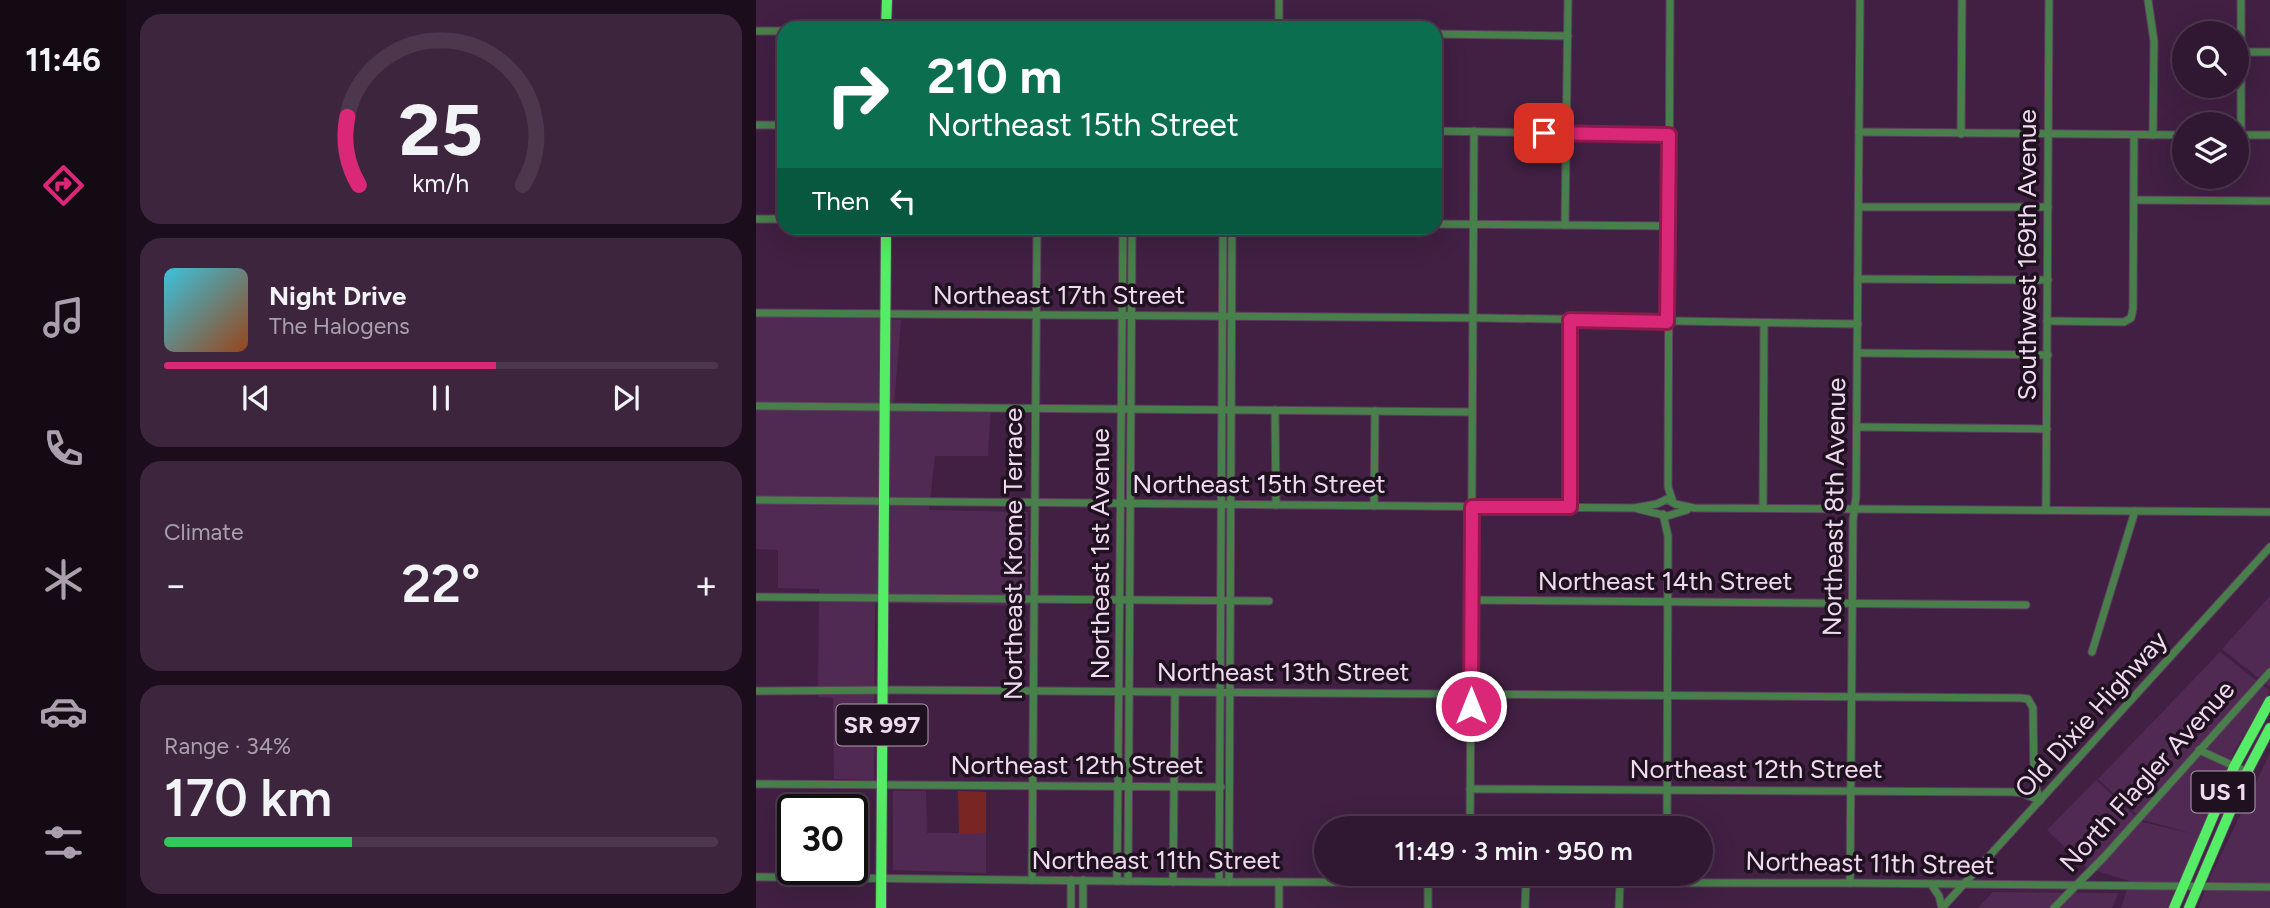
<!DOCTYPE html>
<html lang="en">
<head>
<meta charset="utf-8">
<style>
	body { margin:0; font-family:Figtree,sans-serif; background:#3d253e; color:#f1f3f6; height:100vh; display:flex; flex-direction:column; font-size:26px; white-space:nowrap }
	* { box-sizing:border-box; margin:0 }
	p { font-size:23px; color:#a8a0ac }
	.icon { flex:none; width:38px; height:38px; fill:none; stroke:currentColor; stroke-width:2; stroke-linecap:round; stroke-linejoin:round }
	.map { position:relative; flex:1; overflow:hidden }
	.drawer { display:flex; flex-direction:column; gap:14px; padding:14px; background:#1b0d1c; width:630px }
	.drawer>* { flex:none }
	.banner { position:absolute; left:21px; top:21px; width:665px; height:214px; border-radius:21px; box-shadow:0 7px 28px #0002,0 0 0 2px #4c374d; background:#0b6e4f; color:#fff; overflow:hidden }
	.tools { position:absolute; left:1416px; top:21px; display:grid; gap:14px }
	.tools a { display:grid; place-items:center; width:77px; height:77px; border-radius:50%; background:#311832; box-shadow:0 7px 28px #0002,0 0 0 2px #4c374d; font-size:35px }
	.speed { position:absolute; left:21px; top:794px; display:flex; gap:14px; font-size:35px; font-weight:700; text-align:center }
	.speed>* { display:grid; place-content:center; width:91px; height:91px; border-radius:50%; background:#311832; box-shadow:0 7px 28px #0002,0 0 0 2px #4c374d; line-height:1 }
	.speed .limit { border:4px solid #111; border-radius:10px; background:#fff; color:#111 }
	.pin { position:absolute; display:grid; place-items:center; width:60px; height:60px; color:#fff; margin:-30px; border-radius:14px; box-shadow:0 4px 10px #0006 }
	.me { position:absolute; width:77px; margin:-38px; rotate:0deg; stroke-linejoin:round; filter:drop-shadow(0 0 5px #0008) }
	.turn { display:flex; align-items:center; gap:24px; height:147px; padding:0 35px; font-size:32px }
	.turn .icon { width:91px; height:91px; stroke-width:2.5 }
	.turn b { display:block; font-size:49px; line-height:60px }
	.then { display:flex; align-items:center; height:66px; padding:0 35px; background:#0003; gap:14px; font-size:26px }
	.big { font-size:52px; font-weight:600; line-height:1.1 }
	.drawer .widget { flex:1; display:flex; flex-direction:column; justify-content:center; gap:10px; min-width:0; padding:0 24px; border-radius:21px; background:#3d253e }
	.drawer .dial { align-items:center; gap:0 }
	.dial svg { height:182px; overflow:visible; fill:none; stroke:#4c374d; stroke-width:7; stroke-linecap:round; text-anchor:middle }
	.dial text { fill:#f1f3f6; stroke:none }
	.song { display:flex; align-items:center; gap:21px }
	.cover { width:84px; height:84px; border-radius:10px; background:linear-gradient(135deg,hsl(190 70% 55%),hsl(20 70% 35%)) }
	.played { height:7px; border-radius:4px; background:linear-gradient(90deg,#db2777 60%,#4c374d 60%) }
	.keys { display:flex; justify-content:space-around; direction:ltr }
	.heat { display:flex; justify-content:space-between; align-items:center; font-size:38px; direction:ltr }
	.charge { height:10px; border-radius:5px; background:linear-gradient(90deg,#34c759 34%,#4c374d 0) }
	.trip { position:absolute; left:558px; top:816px; width:399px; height:70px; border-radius:35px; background:#311832; box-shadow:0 7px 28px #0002,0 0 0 2px #4c374d; font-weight:600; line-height:70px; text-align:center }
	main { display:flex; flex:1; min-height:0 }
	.tabs { display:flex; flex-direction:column; width:126px; justify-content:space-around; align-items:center; background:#140a14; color:#a8a0ac }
	.tabs .icon { width:49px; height:49px }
	.tabs .on { color:#db2777 }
	.tabs b { font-size:32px; color:#f1f3f6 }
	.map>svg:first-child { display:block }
	.built { fill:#502a53 }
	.green { fill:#792523 }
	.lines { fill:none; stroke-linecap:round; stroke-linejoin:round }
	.minor-casing { stroke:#5d3e5f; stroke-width:9 }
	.highway-casing { stroke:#5d3e5f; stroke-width:12 }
	.minor { stroke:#487f4b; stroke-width:7 }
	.highway { stroke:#55ed66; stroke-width:10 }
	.route-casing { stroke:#8e194d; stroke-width:18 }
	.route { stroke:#db2777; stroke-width:12 }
	.labels { text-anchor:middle; stroke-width:7; stroke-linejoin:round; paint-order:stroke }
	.shield { fill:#201120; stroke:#b19eb1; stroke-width:2 }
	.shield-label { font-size:24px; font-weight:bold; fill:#efdaef }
	.street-label { font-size:26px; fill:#efdaef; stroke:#201120 }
</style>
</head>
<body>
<main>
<nav class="tabs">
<b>11:46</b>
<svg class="icon on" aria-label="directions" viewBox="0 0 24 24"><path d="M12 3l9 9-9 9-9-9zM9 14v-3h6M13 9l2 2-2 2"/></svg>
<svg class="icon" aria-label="music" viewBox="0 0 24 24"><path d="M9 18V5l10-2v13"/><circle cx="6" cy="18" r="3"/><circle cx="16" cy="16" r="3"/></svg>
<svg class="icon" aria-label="phone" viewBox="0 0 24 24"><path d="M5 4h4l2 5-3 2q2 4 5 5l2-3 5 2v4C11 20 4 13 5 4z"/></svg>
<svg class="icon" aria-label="climate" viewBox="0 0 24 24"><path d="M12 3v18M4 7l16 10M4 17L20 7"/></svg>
<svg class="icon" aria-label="car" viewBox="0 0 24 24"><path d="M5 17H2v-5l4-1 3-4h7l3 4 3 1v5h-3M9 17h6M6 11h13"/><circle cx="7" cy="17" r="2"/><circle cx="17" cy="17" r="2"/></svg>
<svg class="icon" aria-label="filters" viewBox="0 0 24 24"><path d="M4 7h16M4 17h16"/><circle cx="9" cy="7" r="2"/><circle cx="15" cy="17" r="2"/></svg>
</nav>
<section class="drawer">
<div class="widget dial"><svg viewBox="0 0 100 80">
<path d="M14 69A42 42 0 1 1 86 69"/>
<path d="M14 69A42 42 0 0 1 9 39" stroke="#db2777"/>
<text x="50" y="56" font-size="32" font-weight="700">25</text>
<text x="50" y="72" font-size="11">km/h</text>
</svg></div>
<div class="widget">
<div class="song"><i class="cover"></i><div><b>Night Drive</b><p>The Halogens</p></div></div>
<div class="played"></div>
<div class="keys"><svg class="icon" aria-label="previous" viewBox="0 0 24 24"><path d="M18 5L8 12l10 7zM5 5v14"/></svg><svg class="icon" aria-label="pause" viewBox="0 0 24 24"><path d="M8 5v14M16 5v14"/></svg><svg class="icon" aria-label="next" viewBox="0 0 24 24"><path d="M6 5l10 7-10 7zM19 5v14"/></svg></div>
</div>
<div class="widget"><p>Climate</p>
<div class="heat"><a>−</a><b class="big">22°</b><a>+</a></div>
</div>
<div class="widget"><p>Range · 34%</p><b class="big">170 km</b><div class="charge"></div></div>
</section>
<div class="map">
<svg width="1514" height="908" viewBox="0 0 1514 908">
	<rect width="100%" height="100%" fill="#412043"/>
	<g class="built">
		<polygon points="0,312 145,320 138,405 235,405 232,456 179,456 173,510 272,512 272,606 119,603 118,780 78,779 77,698 62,697 63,589 22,588 22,550 0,549"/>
		<polygon points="1514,596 1514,687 1466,649"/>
		<polygon points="1464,652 1514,691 1478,752 1444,835 1411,908 1365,908 1374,881 1331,868 1291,830 1340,780 1386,822 1438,834 1387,820 1342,779"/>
		<polygon points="1514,753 1514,908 1442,908 1453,880"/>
		<polygon points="137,791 170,791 171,833 230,833 230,873 137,870"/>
		<polygon points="1237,892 1362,893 1356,908 1222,908"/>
	</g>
	<polygon class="green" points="202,791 230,792 230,833 203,834"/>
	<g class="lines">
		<defs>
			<g id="minor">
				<polyline points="523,0 523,28"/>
				<polyline points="914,0 912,487 917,502"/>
				<polyline points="1392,0 1398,41 1397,135"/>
				<polyline points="0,31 28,31"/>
				<polyline points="679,34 812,36"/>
				<polyline points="1485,52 1514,52"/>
				<polyline points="0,125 28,125"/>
				<polyline points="679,131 913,135"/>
				<polyline points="1103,132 1428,135"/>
				<polyline points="1205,134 1206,0"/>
				<polyline points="1483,135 1514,135"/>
				<polyline points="1485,135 1485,0"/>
				<polyline points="1379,200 1514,201"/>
				<polyline points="1103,207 1292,207"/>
				<polyline points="0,219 28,219"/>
				<polyline points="679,224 912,226"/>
				<polyline points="809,225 812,0"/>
				<polyline points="1102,279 1292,280"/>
				<polyline points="0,313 730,318 1102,324"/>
				<polyline points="1291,321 1368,322 1375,318 1377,309 1378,136"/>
				<polyline points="1102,353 1292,355"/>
				<polyline points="0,406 716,412"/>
				<polyline points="519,410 520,505"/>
				<polyline points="1101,427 1291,429"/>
				<polyline points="0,500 878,508 901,504 911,499 919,504 938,508 1514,512"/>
				<polyline points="618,506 619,411"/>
				<polyline points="814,507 814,320"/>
				<polyline points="1007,508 1008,323"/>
				<polyline points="882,509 911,516 931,510"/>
				<polyline points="1290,510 1293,0"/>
				<polyline points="907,514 912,536 911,828"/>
				<polyline points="0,597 513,601"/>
				<polyline points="716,600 1270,605"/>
				<polyline points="1336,652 1379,511"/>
				<polyline points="0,691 140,690 1265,698 1272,699 1277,708 1278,781 1284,801"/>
				<polyline points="1443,750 1491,772"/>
				<polyline points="0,784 465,787"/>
				<polyline points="714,789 1257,792 1266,793 1283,800"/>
				<polyline points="714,828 718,131"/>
				<polyline points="0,877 451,882 1098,883 1514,887"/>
				<polyline points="276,880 281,228"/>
				<polyline points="361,881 367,228"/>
				<polyline points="372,881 376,228"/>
				<polyline points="463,881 467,228"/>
				<polyline points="417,882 419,692"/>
				<polyline points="473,882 476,228"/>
				<polyline points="1094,883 1097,520 1100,497 1104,0"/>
				<polyline points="1175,884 1183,896 1186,908"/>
				<polyline points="315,908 315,880"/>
				<polyline points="327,908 327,880"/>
				<polyline points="523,908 523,882"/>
				<polyline points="672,908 672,882"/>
				<polyline points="769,908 770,882"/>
				<polyline points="863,908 864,882"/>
				<polyline points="1186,908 1514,547"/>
				<polyline points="1298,908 1349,856 1514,672"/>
			</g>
			<g id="highway">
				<polyline points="130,28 131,0"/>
				<polyline points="125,908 130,228"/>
				<polyline points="1418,908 1478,767 1514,701"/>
				<polyline points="1433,908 1491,772 1514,728"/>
			</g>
		</defs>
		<use href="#minor" class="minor-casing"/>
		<use href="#highway" class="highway-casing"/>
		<use href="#minor" class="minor"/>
		<use href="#highway" class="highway"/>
	</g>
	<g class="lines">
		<defs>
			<polyline id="route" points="715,706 716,507 814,507 814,320 911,322 913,135 788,133"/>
		</defs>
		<use href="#route" class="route-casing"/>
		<use href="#route" class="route"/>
	</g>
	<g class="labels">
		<g class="shield">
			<rect x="80.5" y="704.5" width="91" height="41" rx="5"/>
			<rect x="1435.5" y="771.5" width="63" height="41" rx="5"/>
		</g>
		<g class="shield-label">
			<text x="126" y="733">SR 997</text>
			<text x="1467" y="800">US 1</text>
		</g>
		<g class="street-label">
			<text transform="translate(1271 255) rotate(-90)" y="9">Southwest 169th Avenue</text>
			<text x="303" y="304">Northeast 17th Street</text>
			<text x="503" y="493">Northeast 15th Street</text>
			<text transform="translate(1078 507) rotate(-89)" y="9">Northeast 8th Avenue</text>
			<text transform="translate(257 554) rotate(-90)" y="9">Northeast Krome Terrace</text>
			<text transform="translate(344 554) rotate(-90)" y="9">Northeast 1st Avenue</text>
			<text x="909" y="590">Northeast 14th Street</text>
			<text x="527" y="681">Northeast 13th Street</text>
			<text transform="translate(1335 714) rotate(-48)" y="9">Old Dixie Highway</text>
			<text x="321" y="774">Northeast 12th Street</text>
			<text x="1000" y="778">Northeast 12th Street</text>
			<text transform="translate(1391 776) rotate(-48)" y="9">North Flagler Avenue</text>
			<text x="400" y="869">Northeast 11th Street</text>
			<text transform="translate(1114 863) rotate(1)" y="9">Northeast 11th Street</text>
		</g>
	</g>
</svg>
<div class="tools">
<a><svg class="icon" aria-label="search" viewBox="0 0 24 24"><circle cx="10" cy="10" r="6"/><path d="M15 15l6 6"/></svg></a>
<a><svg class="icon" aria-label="layers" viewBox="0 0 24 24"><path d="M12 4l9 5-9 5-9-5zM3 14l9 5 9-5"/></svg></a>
</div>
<div class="speed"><div class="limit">30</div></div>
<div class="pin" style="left:788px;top:133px;background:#d93025"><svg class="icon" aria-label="arrive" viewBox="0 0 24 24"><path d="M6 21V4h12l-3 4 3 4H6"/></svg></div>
<svg class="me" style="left:715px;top:706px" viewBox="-20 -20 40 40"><circle r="17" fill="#db2777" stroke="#fff" stroke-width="3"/><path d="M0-11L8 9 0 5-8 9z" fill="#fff"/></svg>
<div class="trip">11:49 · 3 min · 950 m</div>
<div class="banner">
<div class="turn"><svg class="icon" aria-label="right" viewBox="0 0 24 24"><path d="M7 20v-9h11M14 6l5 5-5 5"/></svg><div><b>210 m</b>Northeast 15th Street</div></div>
<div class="then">Then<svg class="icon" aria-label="left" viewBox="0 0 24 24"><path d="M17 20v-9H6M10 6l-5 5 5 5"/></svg></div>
</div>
</div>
</main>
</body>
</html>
